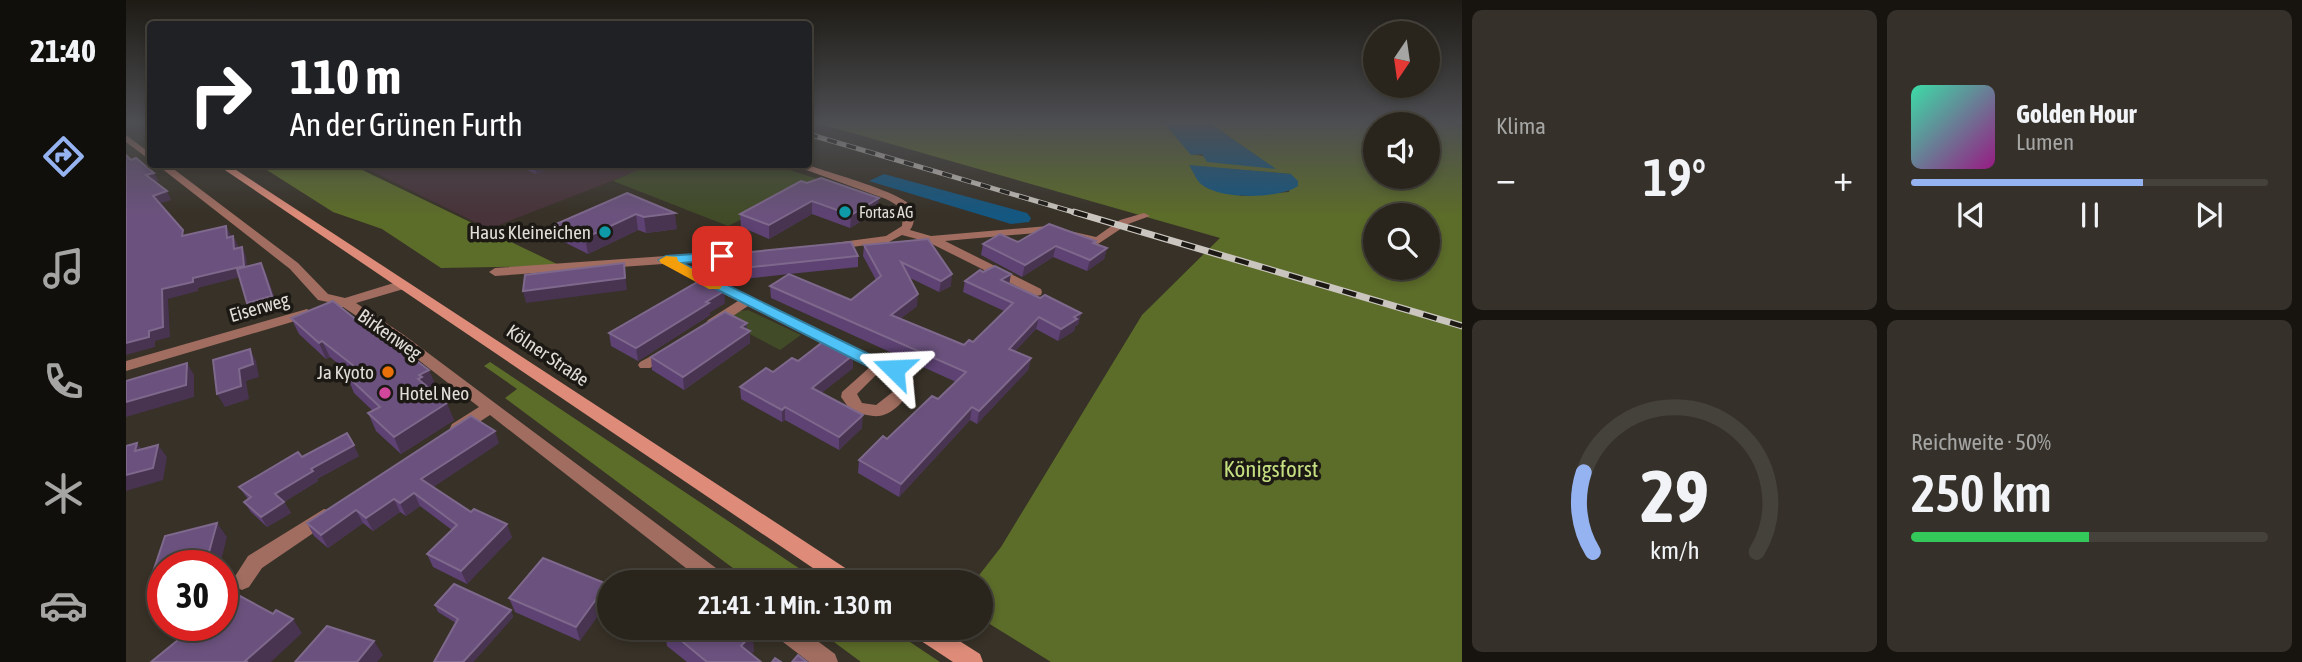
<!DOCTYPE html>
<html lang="de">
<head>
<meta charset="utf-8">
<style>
	body { margin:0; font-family:"Asap Condensed",sans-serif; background:#35312a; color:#f1f3f6; height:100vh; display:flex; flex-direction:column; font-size:26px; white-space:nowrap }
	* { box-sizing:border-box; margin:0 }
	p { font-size:23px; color:#a5a5a4 }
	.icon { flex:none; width:38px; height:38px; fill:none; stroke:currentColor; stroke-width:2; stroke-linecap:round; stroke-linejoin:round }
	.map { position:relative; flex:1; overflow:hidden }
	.drawer { display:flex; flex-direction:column; gap:10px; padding:10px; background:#171410; width:840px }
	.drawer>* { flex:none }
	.top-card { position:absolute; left:21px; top:21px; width:665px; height:147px; border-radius:7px; box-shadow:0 4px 10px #0003,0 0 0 2px #45423b; background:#202124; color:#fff; overflow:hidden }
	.needle { width:46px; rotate:193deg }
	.buttons { position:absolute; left:1237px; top:21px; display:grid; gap:14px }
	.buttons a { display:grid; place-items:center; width:77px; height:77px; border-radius:50%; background:#29251d; box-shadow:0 4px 10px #0003,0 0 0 2px #45423b; font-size:35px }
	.speed { position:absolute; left:21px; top:550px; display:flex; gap:14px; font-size:35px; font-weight:700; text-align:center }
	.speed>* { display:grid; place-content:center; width:91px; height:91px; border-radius:50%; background:#29251d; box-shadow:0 4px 10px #0003,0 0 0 2px #45423b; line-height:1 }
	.speed .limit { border:10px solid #d22; background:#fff; color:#111 }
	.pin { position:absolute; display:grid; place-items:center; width:60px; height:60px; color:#fff; margin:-30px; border-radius:14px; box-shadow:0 4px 10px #0006 }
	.me { position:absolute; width:77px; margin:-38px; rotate:291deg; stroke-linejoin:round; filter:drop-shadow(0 0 5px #0008) }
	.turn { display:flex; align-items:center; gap:24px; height:147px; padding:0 28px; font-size:32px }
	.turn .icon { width:91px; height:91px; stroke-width:2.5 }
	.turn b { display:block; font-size:49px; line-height:60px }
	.big { font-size:52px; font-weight:600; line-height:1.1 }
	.drawer .widget { flex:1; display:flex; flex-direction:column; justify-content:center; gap:10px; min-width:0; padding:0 24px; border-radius:10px; background:#35312a }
	.drawer .dial { align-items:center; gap:0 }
	.dial svg { height:182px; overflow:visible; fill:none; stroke:#45423b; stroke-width:7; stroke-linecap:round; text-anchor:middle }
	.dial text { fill:#f1f3f6; stroke:none }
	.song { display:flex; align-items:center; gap:21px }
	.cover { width:84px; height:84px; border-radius:10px; background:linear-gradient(135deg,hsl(160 70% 55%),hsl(310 70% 35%)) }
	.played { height:7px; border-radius:4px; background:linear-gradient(90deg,#95b2f1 65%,#45423b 65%) }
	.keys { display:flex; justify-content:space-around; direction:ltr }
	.heat { display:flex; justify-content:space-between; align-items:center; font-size:38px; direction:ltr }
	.charge { height:10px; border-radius:5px; background:linear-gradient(90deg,#34c759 50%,#45423b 0) }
	.drawer .tiles { flex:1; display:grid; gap:10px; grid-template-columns:repeat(2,1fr) }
	.trip { position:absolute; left:471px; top:570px; width:396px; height:70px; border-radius:35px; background:#29251d; box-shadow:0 4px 10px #0003,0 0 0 2px #45423b; font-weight:600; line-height:70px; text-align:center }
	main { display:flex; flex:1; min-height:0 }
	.tab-bar { display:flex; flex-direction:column; width:126px; justify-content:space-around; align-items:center; background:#100f0c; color:#a5a5a4 }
	.tab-bar .icon { width:49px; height:49px }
	.tab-bar .on { color:#95b2f1 }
	.tab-bar b { font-size:32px; color:#f1f3f6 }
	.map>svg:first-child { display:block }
	.commercial { fill:#473339 }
	.green { fill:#414b27 }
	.forest { fill:#5c6c29; fill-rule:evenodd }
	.water { fill:#145781 }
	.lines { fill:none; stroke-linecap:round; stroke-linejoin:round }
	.street { fill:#a06d60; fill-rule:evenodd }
	.secondary { fill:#de8c79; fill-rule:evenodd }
	.rail-far1-casing { stroke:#cac6bf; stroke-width:5 }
	.rail-casing { stroke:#cac6bf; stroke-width:7 }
	.rail-far1 { stroke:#1c1915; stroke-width:3.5; stroke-dasharray:10; stroke-linecap:butt }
	.rail { stroke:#1c1915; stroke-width:4.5; stroke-dasharray:14; stroke-linecap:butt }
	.wall { fill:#5d4273 }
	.shaded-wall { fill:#483450 }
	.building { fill:#6b527e; stroke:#7e688c; stroke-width:2 }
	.route { fill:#4fc3f7; stroke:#337fa1; stroke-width:2 }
	.slow { fill:#f59e0b }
	.culture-dot { fill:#0f9aa8; stroke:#1c1915; stroke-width:2.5 }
	.food-dot { fill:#e8710a; stroke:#1c1915; stroke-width:2.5 }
	.hotel-dot { fill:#d1479c; stroke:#1c1915; stroke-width:2.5 }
	.labels { text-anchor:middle; stroke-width:7; stroke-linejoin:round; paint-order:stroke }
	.far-poi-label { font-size:16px; fill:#e1ddd7; stroke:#1c1915; text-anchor:start }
	.poi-label { font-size:19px; fill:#e1ddd7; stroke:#1c1915; text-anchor:end }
	.street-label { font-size:19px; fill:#e1ddd7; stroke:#1c1915 }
	.near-park-label { font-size:23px; fill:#c5df80; stroke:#1c1915 }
</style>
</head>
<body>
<main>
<nav class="tab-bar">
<b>21:40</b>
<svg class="icon on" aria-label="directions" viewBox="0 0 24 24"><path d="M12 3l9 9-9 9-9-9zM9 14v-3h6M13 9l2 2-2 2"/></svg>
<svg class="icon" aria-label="music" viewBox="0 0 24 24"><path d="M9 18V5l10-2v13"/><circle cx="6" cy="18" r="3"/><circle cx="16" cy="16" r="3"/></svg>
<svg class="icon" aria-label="phone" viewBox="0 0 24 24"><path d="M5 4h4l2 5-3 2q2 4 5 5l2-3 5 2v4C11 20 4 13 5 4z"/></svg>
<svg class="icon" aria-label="climate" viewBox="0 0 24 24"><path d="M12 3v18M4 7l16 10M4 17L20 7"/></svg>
<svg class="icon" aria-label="car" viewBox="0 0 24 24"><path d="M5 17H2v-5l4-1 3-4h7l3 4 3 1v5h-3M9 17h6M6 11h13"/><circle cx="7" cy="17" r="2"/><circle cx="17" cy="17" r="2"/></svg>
</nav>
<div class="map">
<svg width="1336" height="662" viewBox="0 0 1336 662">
	<rect width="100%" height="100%" fill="#373127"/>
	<polygon class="commercial" points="233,165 527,165 363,229"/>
	<g class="green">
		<polygon points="526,164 648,165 695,180 602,226 487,181"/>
		<polygon points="622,310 675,335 654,350 599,321 614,311"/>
	</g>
	<g class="forest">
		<path d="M688,122H1037L1065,154L1148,168L1082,122H1309L1336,127V662H925L854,618V583H847L875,547L1016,315L1094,238ZM1250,124H1302V177H1250ZM1064,166L1165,174L1163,192L1115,196ZM1250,215H1302V268H1250Z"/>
		<polygon points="133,165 226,165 435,266 315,268 256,229 207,212"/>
		<polygon points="364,362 695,583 627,583 379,398 391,389 358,366"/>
		<polygon points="689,628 763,628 814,662 735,662"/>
	</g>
	<g class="water">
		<polygon points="1037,122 1082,122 1150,169 1081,162 1076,154 1065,155"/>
		<path d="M1063,165L1165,174L1172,181V186C1153,199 1093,200 1075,184C1070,180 1067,171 1063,165Z"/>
		<polygon points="758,174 901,213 905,218 903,222 885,224 743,181"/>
	</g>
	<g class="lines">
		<g class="street">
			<polygon points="0,135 24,153 24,160 0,142"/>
			<polygon points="30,164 41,164 172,263 202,294 219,298 271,282 281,282 282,285 281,288 230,303 278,335 602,577 605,583 579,583 364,415 338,432 326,432 324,428 326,424 353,407 268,341 217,307 208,307 207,303 192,300 164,269"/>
			<path d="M664,164H679C700,172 772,191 784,205C790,212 789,223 784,230L805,236L922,226L970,237L994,220L1018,213L1024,216L1002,224L972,244L922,232L819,241L915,289L916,292L915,295L910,296L802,242L776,235L763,242L704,250L702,247L708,243L760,236L776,226C778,209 775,207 760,199Z"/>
			<path d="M611,251L615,252L617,255L615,258L554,263L762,364L781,371L788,381C784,395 769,414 753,416C745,417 733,413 725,411L715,397L716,392L744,367L622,306L592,326H582L580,323L582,320L612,301L537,264L369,276L363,272L369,268ZM757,372L770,377L772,381L768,391L750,405L736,403L731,394L750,375Z"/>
			<polygon points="181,309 188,313 186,316 0,371 0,361"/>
			<polygon points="540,348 545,349 547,352 545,355 524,368 514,368 512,365 514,362"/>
			<polygon points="198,509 205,511 207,516 205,521 136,568 123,587 116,590 109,587 106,581 122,556"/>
			<polygon points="645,628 674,628 709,654 712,662 683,662 648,635"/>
		</g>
		<g class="secondary">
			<polygon points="90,164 101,164 733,577 736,583 709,583"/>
			<polygon points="783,628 813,628 854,654 857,662 827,662 786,635"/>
		</g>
		<defs>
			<polyline id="rail-far1" points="682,134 954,214"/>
			<polyline id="rail" points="948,212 1336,326"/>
		</defs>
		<use href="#rail-far1" class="rail-far1-casing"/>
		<use href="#rail" class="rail-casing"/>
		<use href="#rail-far1" class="rail-far1"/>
		<use href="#rail" class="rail"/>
	</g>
	<g class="wall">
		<polygon points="388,164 434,164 410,174"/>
		<polygon points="675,181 752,211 724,228 686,214 643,239 615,227 614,214"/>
		<polygon points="501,193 551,229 520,233 512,230 462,254 434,240 430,224"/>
		<polygon points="892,242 969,244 981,248 978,259 961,271 927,257 896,277 855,255 857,244"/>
		<polygon points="738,245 825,286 813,292 784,278 791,306 774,319 838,345 847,342 878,311 837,292 839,281 883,284 914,298 955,313 952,325 949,326 948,331 932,341 910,329 889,351 905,358 902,370 851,424 844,420 773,497 732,473 733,460 812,399 830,382 645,298 644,286 663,274 598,281 595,266 594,255 732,256 732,267 663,274 725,300 750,280 737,256"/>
		<polygon points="599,303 584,312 584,315 512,361 485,346 483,333"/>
		<polygon points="165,318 310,386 304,389 328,420 275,454 250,431 242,413 247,411 228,393 221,376 225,374 204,357 200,359 173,334"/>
		<polygon points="621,330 624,331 624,343 558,390 526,370 525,357"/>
		<polygon points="727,355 727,368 695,393 736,428 713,450 659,420 656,422 615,399 614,387 672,361"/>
		<polygon points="373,443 307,487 386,537 341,584 307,567 301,554 326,530 294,506 280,516 274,512 247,531 237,523 202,548 188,536 181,523"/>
		<polygon points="233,456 191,479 192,481 158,502 165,513 141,527 125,512 118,502 122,499 113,487 176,457"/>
		<polygon points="481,584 454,641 389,612 383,598"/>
		<polygon points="309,605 385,610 387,617 347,662 308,662 330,623 312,612"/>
		<polygon points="536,628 621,628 628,651 625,654 635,662 561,662 541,646 539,632"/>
	</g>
	<g class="shaded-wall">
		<polygon points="408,164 434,164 410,174"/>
		<polygon points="28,173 33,181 24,183 20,175"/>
		<polygon points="41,191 45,200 32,204 27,196"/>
		<polygon points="753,198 752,211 724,228 725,215"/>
		<polygon points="686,201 686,214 643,239 643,225"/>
		<polygon points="549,213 551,229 520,233 518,217"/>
		<polygon points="510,214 512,230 462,254 459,238"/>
		<polygon points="100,226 105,235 105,247 101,238"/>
		<polygon points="107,236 112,245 112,258 108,249"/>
		<polygon points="930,246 927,257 896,277 899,265"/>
		<polygon points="116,247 120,256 122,275 72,288 72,291 42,299 44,337 29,341 29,347 0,355 0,343 23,331 36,289 67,278"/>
		<polygon points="981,248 978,259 961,271 964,260"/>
		<polygon points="135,263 141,275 152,308 127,315 121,303"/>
		<polygon points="498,263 501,290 400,303 397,291"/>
		<polygon points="826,274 825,286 813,292 815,281"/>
		<polygon points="885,274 883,285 875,280"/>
		<polygon points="598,291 599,303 584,312 584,315 512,361 510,348"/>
		<polygon points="792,294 791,306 764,327 765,315"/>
		<polygon points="955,313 952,325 949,326 948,331 932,341 935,329 948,317"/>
		<polygon points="913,317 910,329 880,361 883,349"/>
		<polygon points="621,323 621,333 624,331 624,343 558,390 557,377"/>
		<polygon points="196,341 204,357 200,359 193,343"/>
		<polygon points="124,349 130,361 133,377 120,381 123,399 99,407 91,394 113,369"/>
		<polygon points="727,355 727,368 686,401 686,388"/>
		<polygon points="905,358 902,370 851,424 853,411"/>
		<polygon points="61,363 68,375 68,397 0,417 0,402"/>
		<polygon points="303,370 310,386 301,391 292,379 293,375"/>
		<polygon points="321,403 328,420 275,454 268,437"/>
		<polygon points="659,407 659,420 656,422 656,410"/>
		<polygon points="846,407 844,420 773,497 775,484"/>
		<polygon points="737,415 736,428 713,450 713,437"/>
		<polygon points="369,431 373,443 300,492 295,479"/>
		<polygon points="11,443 20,455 9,451"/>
		<polygon points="32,445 41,457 37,480 0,491 0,475"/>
		<polygon points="228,445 233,456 191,479 192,481 158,502 165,513 141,527 135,517 149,494 185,469"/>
		<polygon points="288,493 294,506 280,516 274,503"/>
		<polygon points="268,499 274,512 247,531 240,518"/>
		<polygon points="230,510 237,523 202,548 195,535"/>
		<polygon points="91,523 101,537 94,565 73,565"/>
		<polygon points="381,524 386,537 341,584 335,571"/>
		<polygon points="37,572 37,587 26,575"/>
		<polygon points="481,584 483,591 483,601 454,641 450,627"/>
		<polygon points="385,610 387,617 347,662 337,662"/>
		<polygon points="167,619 176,633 145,662 120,662 119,661"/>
		<polygon points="627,633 628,651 618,662 615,646"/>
		<polygon points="248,641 257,655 251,662 231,662"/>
	</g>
	<g class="building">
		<polygon points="0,155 5,160 10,158 28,173 20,175 41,191 27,196 57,230 56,236 100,226 101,238 107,236 108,249 116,247 118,266 67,278 67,282 36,289 37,327 23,331 23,337 0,343"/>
		<polygon points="695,178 753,198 725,215 686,201 643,225 614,214 675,181 681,183"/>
		<polygon points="501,193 549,213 518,217 510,214 459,238 430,224"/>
		<polygon points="923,224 970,241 967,243 981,248 964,260 930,246 899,265 857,244 874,234 892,242"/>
		<polygon points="802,239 826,274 815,281 775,262 792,294 765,315 838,345 843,340 847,342 887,303 839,281 854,270 857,272 869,266 885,274 875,280 914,298 919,295 955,313 948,317 951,319 935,329 913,317 883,349 905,358 853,411 846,407 775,484 733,460 757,436 761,439 806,396 812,399 840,372 644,286 663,274 725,300 755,276 738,245"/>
		<polygon points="725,242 732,256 597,270 594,255"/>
		<polygon points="135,263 146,296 121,303 111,269"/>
		<polygon points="498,263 499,278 397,291 399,275"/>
		<polygon points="575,280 598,291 580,302 583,303 510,348 483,333"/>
		<polygon points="207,301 253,338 257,336 303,370 293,375 296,377 292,379 321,403 268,437 242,413 254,407 221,376 233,370 196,341 193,343 165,318"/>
		<polygon points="599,312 621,323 615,327 624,331 557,377 525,357"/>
		<polygon points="698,341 727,355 686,388 737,415 713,437 659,407 656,410 614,387 640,368 647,372 666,358 672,361"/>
		<polygon points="124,349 127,364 113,369 115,386 91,394 87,360"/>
		<polygon points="61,363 60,385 0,402 0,381"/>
		<polygon points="345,416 369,431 295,479 345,512 348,509 381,524 335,571 301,554 331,525 288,493 274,503 268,499 240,518 230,510 195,535 181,523"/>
		<polygon points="221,433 228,445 185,469 187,471 149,494 158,502 135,517 118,502 125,497 113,487 172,452 176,457"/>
		<polygon points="11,443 9,451 32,445 27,468 0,475 0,446"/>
		<polygon points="91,523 80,563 73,565 37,565 37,572 26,575 39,536"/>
		<polygon points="417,558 481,584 450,627 383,598"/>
		<polygon points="328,584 385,610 337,662 308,662 332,619 309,605"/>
		<polygon points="114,596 147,614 150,610 167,619 119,661 122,662 25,662 68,627 74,630 80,625 96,625 96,611"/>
		<polygon points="201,626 248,641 231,662 169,662"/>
		<polygon points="540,628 621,628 627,633 615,646 635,662 581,662"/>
		<polygon points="672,655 681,662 666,662"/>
		<polygon points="649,658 655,662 646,662"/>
	</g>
	<linearGradient id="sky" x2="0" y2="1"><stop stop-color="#1e1b15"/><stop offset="0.57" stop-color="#4d4e52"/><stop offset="1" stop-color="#4d4e52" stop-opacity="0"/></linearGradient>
	<rect width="1336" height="215" fill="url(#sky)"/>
	<polygon class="route" points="596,252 601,253 601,259 556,263 761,363 774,365 776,369 774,373 751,371 533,260 540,256"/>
	<polygon class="slow" points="540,256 551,257 552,261 596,286 594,289 583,289 535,263 533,260"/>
	<g class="culture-dot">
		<circle cx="719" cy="212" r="7"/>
		<circle cx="479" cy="232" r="7"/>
	</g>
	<circle class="food-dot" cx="262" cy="372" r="7"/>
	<circle class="hotel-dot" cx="259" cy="393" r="7"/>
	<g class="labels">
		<g class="far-poi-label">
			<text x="733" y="218">Fortas AG</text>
		</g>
		<g class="poi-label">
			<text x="465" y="239">Haus Kleineichen</text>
			<text x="248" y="379">Ja Kyoto</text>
			<text x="273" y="400" text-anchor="start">Hotel Neo</text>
		</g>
		<g class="street-label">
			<text transform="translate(133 307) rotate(-16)" y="7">Eiserweg</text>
			<text transform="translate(264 334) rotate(35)" y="7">Birkenweg</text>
			<text transform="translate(422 355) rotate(34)" y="7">Kölner Straße</text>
		</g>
		<g class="near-park-label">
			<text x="1145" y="477">Königsforst</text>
		</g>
	</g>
</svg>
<div class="buttons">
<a><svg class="needle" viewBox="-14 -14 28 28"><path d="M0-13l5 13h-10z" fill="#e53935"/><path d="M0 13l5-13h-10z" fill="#a5a5a4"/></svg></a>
<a><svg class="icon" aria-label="sound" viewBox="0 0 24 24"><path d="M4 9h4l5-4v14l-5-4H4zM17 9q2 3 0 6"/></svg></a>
<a><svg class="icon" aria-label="search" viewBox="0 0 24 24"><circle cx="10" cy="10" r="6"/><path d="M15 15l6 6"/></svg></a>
</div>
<div class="speed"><div class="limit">30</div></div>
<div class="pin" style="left:596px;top:256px;background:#d93025"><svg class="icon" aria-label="arrive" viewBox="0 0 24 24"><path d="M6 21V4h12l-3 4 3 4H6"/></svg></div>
<svg class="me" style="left:768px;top:369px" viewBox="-20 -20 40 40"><path d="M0-17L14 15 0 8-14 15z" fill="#4fc3f7" stroke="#fff" stroke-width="4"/></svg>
<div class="trip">21:41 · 1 Min. · 130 m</div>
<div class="top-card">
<div class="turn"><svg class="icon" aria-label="right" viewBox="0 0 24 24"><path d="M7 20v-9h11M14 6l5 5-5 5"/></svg><div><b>110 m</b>An der Grünen Furth</div></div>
</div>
</div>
<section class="drawer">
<div class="tiles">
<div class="widget"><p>Klima</p>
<div class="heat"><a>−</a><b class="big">19°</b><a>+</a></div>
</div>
<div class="widget">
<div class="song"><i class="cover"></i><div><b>Golden Hour</b><p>Lumen</p></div></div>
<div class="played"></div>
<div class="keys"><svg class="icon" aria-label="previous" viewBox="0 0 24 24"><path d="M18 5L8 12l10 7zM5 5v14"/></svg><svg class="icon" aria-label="pause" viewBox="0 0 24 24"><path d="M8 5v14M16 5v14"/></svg><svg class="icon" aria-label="next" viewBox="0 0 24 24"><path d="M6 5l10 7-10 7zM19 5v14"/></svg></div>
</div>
<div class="widget dial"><svg viewBox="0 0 100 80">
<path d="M14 69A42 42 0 1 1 86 69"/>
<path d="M14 69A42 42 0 0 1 10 34" stroke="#95b2f1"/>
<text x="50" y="56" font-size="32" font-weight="700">29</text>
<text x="50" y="72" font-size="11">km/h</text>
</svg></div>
<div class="widget"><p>Reichweite · 50%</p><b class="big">250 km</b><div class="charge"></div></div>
</div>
</section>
</main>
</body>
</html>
